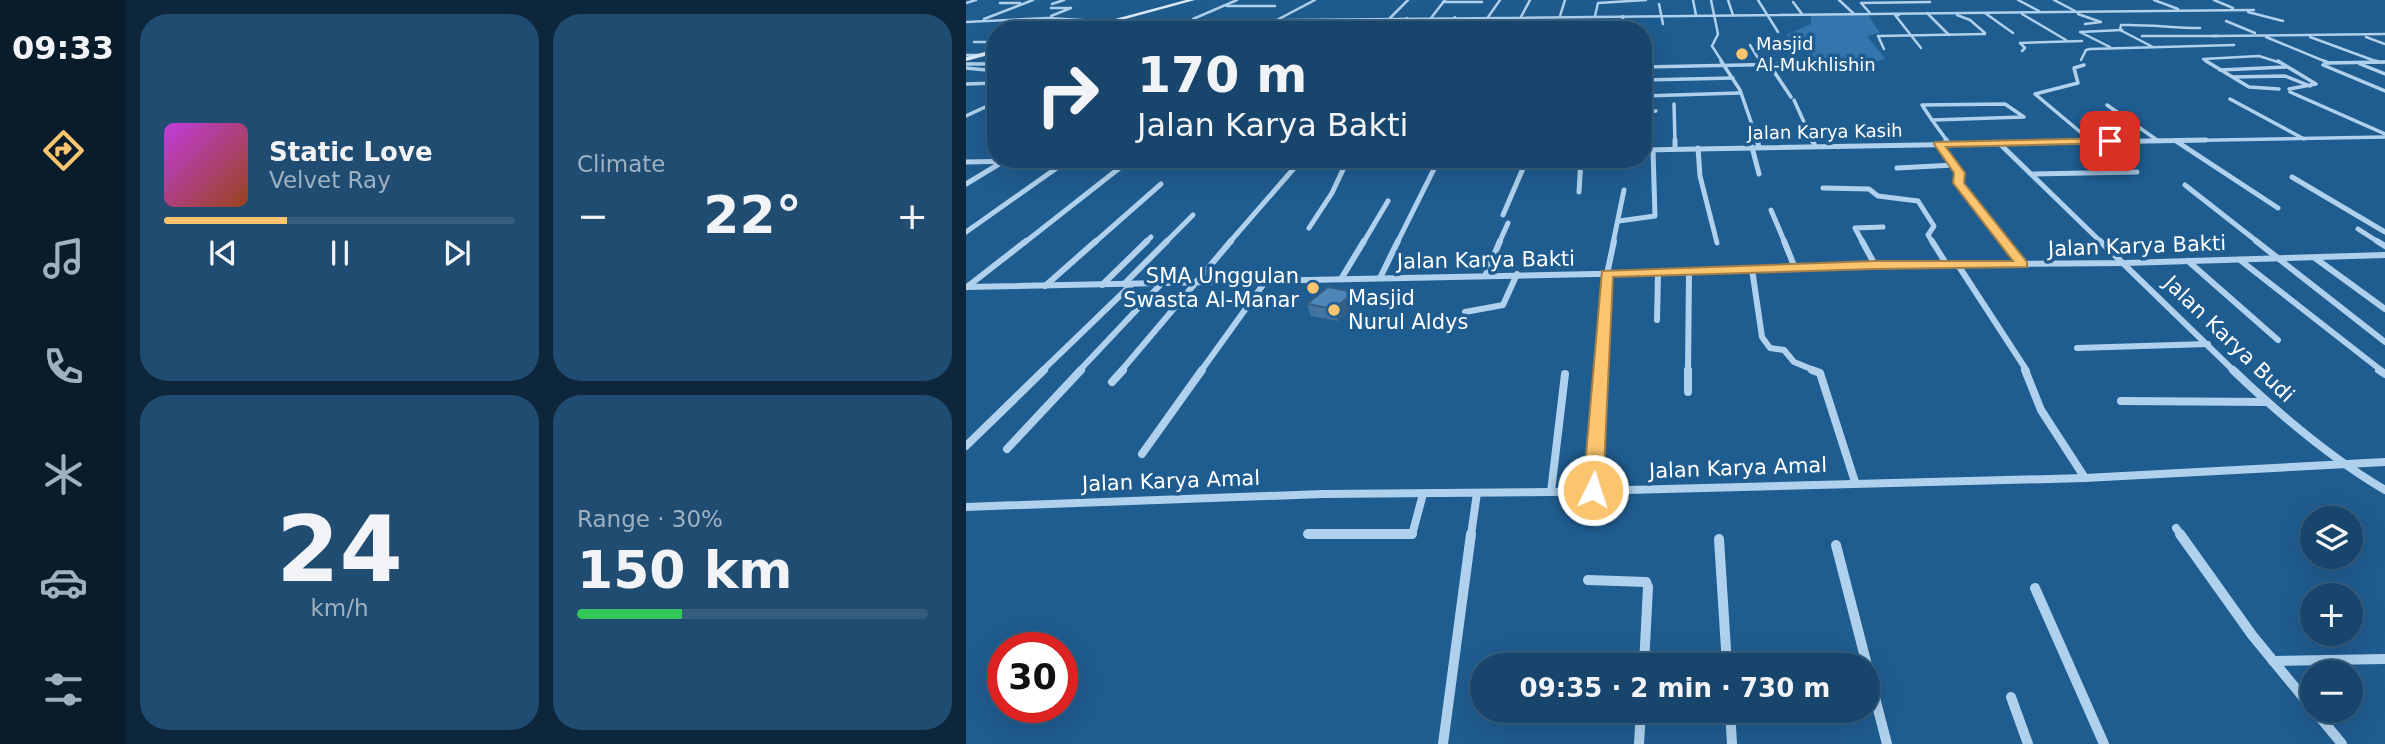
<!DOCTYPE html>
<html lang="en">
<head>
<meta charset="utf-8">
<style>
	body { margin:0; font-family:"DejaVu Sans",sans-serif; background:#204c71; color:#f1f3f6; height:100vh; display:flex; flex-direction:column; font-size:26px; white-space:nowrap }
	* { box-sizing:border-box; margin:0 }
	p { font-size:23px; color:#9eb1c1 }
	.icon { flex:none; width:38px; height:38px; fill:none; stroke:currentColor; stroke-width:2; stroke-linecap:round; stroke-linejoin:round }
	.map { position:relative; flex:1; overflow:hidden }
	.panel { display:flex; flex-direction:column; gap:14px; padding:14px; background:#0d263b; width:840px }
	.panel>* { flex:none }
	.banner { position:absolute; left:21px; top:21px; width:665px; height:147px; border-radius:28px; box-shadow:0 7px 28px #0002,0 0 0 2px #365d7e; background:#17456b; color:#f1f3f6; overflow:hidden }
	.controls { position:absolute; left:1334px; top:506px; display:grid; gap:14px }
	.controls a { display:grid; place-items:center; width:63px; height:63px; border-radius:50%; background:#17456b; box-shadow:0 7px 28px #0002,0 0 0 2px #365d7e; font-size:35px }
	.speed { position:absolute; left:21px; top:632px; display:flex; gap:14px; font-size:35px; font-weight:700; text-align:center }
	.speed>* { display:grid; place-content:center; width:91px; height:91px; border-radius:50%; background:#17456b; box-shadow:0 7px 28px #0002,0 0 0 2px #365d7e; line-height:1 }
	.speed .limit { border:10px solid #d22; background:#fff; color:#111 }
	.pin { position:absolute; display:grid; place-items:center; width:60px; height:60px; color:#fff; margin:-30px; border-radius:14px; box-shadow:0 4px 10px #0006 }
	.me { position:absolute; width:77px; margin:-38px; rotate:4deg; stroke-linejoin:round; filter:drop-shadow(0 0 5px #0008) }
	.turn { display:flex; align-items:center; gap:24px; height:147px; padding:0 35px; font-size:32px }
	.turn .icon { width:91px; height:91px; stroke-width:2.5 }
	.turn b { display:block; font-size:49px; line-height:60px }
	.big { font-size:52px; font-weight:700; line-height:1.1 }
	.panel .tile { flex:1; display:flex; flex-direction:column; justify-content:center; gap:10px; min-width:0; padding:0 24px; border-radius:28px; background:#204c71 }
	.panel .dial { align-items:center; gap:0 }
	.dial b { font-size:91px; line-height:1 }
	.song { display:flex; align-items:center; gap:21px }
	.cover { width:84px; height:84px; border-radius:10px; background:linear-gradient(135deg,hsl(290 70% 55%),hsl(20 70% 35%)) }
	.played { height:7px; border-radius:4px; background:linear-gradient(90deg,#fbc46f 35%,#365d7e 35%) }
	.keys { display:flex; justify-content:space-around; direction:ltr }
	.heat { display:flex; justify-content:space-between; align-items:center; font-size:38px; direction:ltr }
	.charge { height:10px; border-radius:5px; background:linear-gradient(90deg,#34c759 30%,#365d7e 0) }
	.panel .tiles { flex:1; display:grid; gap:14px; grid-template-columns:repeat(2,1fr) }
	.trip { position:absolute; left:504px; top:653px; width:410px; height:70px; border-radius:35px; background:#17456b; box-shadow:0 7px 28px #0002,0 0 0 2px #365d7e; font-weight:700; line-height:70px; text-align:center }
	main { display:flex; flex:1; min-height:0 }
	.dock { display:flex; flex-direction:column; width:126px; justify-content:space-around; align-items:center; background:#091c2b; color:#9eb1c1 }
	.dock .icon { width:49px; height:49px }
	.dock .active { color:#fbc46f }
	.dock b { font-size:32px; color:#f1f3f6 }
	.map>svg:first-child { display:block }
	.green { fill:#3376ad }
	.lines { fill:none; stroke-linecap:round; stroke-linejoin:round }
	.minor-far5 { stroke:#afd1ed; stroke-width:2.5 }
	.minor-far4 { stroke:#afd1ed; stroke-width:3.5 }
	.minor-far3 { stroke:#afd1ed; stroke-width:5 }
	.minor-far2 { stroke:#afd1ed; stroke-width:6 }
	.minor-far1 { stroke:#afd1ed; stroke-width:8 }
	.minor { stroke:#afd1ed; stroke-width:10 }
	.secondary { fill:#dbebfa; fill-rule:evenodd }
	.wall { fill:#41749e }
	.shaded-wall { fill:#355e81 }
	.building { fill:#4c87b8; stroke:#355e81; stroke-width:2 }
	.route { fill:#fbc46f; stroke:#a37f48; stroke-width:2 }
	.poi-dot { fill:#fbc46f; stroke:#1f5c8f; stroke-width:2.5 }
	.labels { text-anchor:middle; stroke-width:7; stroke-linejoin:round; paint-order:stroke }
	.far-poi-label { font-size:18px; fill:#fff; stroke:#1f5c8f; text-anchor:start }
	.far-street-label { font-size:18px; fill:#fff; stroke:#1f5c8f }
	.street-label { font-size:21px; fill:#fff; stroke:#1f5c8f }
	.poi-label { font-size:21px; fill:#fff; stroke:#1f5c8f; text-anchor:end }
</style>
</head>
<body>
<main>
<nav class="dock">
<b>09:33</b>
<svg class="icon active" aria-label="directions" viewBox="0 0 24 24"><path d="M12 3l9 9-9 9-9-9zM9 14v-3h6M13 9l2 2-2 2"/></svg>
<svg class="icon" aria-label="music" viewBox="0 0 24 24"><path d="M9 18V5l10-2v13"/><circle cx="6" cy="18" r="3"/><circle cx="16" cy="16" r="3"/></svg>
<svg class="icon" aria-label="phone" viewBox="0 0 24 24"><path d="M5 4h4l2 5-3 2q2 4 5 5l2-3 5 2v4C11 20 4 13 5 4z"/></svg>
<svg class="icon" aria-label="climate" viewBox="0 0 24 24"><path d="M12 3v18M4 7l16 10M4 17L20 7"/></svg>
<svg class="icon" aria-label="car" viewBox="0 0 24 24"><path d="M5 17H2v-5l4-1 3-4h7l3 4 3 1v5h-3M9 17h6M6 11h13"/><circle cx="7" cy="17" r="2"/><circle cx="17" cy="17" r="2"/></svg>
<svg class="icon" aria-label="filters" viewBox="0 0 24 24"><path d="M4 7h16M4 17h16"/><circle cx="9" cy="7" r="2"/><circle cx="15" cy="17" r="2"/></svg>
</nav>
<section class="panel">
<div class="tiles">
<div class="tile">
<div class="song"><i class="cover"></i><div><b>Static Love</b><p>Velvet Ray</p></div></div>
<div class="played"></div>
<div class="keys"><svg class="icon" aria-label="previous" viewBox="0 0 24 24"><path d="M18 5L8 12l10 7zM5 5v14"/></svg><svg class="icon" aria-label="pause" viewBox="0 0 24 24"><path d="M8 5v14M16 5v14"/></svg><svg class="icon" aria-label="next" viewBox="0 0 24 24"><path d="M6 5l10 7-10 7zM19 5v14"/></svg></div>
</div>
<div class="tile"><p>Climate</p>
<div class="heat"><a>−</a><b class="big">22°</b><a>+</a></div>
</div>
<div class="tile dial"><b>24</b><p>km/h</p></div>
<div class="tile"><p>Range · 30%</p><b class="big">150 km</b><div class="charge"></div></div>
</div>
</section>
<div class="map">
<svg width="1419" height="744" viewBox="0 0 1419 744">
	<rect width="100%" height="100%" fill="#1f5c8f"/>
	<path class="green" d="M845,15H902L914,33L901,36L919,58C909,64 902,64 891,64C854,64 848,60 820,35L845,24Z"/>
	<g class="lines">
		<g class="minor-far5">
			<polyline points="727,0 730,15"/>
			<polyline points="745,0 752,34 746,46 757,63"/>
			<polyline points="762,0 767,15"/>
			<polyline points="792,0 812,32"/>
			<polyline points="873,0 887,13"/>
			<polyline points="1052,0 1073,11"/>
			<polyline points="1088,0 1109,11"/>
			<polyline points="1188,0 1212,9"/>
			<polyline points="1248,0 1267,8"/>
			<polyline points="477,2 516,2"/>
			<polyline points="827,2 836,14"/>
			<polyline points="0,3 10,0"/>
			<polyline points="34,3 54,3"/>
			<polyline points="86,4 98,0"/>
			<polyline points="693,4 697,24"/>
			<polyline points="261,6 309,6"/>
			<polyline points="85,8 105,8 85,16"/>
			<polyline points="1282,12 1317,21"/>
			<polyline points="904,13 895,3 964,2"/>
			<polyline points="961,13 983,35"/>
			<polyline points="1019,13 1047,33"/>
			<polyline points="1056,14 1100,40"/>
			<polyline points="1112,14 1135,22 1119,24"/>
			<polyline points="933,15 929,15 955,48"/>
			<polyline points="991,15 1004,20 1019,33"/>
			<polyline points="594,16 599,0"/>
			<polyline points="629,16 632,3 680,0"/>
			<polyline points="657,16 657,30"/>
			<polyline points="465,18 479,0"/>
			<polyline points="18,19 67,0"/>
			<polyline points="227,19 271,0"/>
			<polyline points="423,19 442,0"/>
			<polyline points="1260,21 1289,33"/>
			<polyline points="0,22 82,18 147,22 1288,10"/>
			<polyline points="595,24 633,24"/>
			<polyline points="200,30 215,23"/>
			<polyline points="292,30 349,0"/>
			<polyline points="416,30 427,19"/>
			<polyline points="432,30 441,18"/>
			<polyline points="479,30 489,17"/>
			<polyline points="513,30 534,0"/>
			<polyline points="548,30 564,0"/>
			<polyline points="1176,36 1252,36"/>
			<polyline points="1247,36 1419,34"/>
			<polyline points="1300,37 1363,63"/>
			<polyline points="1344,37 1412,62"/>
			<polyline points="1400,37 1419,44"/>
			<polyline points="8,42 30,42"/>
			<polyline points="784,45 795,63"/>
			<polyline points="1144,47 1114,32 1156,30"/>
			<path d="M1187,47L1154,30L1155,25C1182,24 1207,28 1234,28"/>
			<polyline points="918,49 912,36 1019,34"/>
			<polyline points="1056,51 1059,48 1054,43 1116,41"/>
			<polyline points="0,55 13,55"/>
			<polyline points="1115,60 1120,50 1124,49 1268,45"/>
			<polyline points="1243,63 1237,59 1293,56 1315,63"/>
			<polyline points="1369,63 1419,62"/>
		</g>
		<g class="minor-far4">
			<polyline points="755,61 774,90 792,142"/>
			<polyline points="794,61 796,64"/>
			<polyline points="1240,61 1283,87 1313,89"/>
			<polyline points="1312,61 1350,84 1323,89"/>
			<polyline points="1358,61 1363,63"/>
			<polyline points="1410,61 1412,62"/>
			<polyline points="1359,63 1419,62"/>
			<polyline points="0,64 30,64"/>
			<polyline points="803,64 825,97"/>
			<polyline points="1394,64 1419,74"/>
			<polyline points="1118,65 1108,68 1112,83 1069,94 1125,141"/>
			<polyline points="1357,65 1419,91"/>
			<polyline points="677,67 831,64 866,69 904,68"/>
			<polyline points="0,68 30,71"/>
			<polyline points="1254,70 1320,67"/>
			<polyline points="1267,77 1319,76 1344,86"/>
			<polyline points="677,80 767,78"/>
			<polyline points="0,84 30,83"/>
			<polyline points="1324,92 1419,134"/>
			<polyline points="677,96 773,93"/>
			<polyline points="1264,99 1338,139"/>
			<polyline points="828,100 847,142"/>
			<polyline points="708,104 709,142"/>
			<polygon points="1039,104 1058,117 966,120 956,105"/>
			<polyline points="1141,105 1191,140"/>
			<polyline points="677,112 690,111"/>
			<polyline points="0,116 30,102"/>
			<polyline points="966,120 982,142"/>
			<polyline points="1141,142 1419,137"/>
		</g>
		<g class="minor-far3">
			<polyline points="709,140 709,149"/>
			<polyline points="791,140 793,147"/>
			<polyline points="846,140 849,146"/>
			<polyline points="980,140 983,144"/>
			<polyline points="1210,141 1312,208"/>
			<polyline points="1033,143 1136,243"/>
			<polyline points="973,144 994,174 992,183 1040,243"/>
			<polyline points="786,147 793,174"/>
			<polyline points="732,148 734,176 751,243"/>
			<polyline points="677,150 1240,140"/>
			<polyline points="0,162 142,159"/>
			<polyline points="931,168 988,165"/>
			<polyline points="1067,174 1171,172"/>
			<polyline points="1326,177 1419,232"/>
			<polyline points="0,184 38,161"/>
			<polyline points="1219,185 1293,243"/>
			<polyline points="857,188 903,189 912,196 952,201 968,226 962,235 967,243"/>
			<polyline points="613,192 615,159"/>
			<polyline points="805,210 819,243"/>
			<polyline points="537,215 561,159"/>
			<polyline points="653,221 689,216 687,150"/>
			<polyline points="343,228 366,193 382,159"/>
			<polyline points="1392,229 1414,243"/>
			<polyline points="0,232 102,160"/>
			<polyline points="58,243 165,159"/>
			<polyline points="128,243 195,184"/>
			<polyline points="179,243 185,237"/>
			<polyline points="199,243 227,215"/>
			<polyline points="263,243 336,159"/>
			<polyline points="397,243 422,201"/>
			<polyline points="431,243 473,159"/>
			<polyline points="533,243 542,223"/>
			<polyline points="647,243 658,190"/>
			<polyline points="897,243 889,228 917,227"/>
		</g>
		<g class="minor-far2">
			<polyline points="818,241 829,268"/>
			<polyline points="896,241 909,265"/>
			<polyline points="966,241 981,265"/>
			<polyline points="1039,241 1057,264"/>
			<polyline points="1134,241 1268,371"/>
			<polyline points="1290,241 1419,342"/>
			<polyline points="1411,241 1419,246"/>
			<polyline points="1349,258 1419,309"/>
			<polyline points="1274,260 1416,371"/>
			<polyline points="1222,261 1312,340"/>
			<polyline points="992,265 1061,371"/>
			<polyline points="786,269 796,337 804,348 818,350 828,362 850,371"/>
			<polyline points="520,274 534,241"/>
			<polyline points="414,278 432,241"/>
			<polyline points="375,279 398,241"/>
			<polyline points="158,284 201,241"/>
			<polyline points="136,285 181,241"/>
			<polyline points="79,286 130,241"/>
			<polyline points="0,287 723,272 909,265 1160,263 1419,255"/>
			<polyline points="1,287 60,241"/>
			<polyline points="499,312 537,305 551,274"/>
			<polyline points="691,320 692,273"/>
			<polyline points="1111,348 1242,344"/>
			<polyline points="76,371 165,285"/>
			<polyline points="113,371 195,284"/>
			<polyline points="155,371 265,241"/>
			<polyline points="235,371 299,282"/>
			<polyline points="635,371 641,274 648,241"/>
			<polyline points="722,371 723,272"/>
		</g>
		<g class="minor-far1">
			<polyline points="846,370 854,373 889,482"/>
			<polyline points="1059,370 1075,410 1119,478"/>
			<path d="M1267,370C1314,415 1363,457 1419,490"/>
			<polyline points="1413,370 1419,374"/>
			<polyline points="146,382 157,370"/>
			<polyline points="722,392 722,370"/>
			<polyline points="1155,401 1300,402"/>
			<polyline points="0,446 78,370"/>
			<polyline points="41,449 115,370"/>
			<polyline points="176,454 236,370"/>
			<polyline points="627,490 635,370"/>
			<polyline points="585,492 599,374"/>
			<polyline points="0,507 357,494 585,492 1119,478 1419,462"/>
			<polyline points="1210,528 1215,535"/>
			<polyline points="342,534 446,535 457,494"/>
			<polyline points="505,535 511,493"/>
		</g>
		<g class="minor">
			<polyline points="342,534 446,534"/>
			<polyline points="1214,534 1286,635 1346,708"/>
			<polyline points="753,539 761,665"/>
			<polyline points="870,545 901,665"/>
			<polyline points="622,580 680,582 682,587 678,665"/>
			<polyline points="1069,588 1138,744"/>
			<polyline points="1307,661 1419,659"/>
			<polyline points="901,667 921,744"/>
			<polyline points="1045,697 1062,744"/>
			<polyline points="764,710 766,744"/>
			<polyline points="1348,710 1376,744"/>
			<polyline points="477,744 505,534"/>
			<polyline points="673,744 675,710"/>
		</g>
		<g class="secondary">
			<polygon points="220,0 229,0 119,30 108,30"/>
			<polygon points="30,49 30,53 0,61 0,57"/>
		</g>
	</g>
	<polygon class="wall" points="388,292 392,305 372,321 345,316 341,304"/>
	<polygon class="shaded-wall" points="388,292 392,305 372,321 368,309"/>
	<polygon class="building" points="362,287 388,292 368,309 341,304"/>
	<polygon class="route" points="1144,138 1148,139 1148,143 980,147 999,173 998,183 1061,262 1061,267 909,269 647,277 637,490 634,495 620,495 617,490 636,271 909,261 1047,261 987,183 988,173 968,144 969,142"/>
	<g class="poi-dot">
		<circle cx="776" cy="54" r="7"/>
		<circle cx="347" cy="288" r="7"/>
		<circle cx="368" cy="310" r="7"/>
	</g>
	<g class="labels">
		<g class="far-poi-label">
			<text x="790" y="50">Masjid<tspan x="790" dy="21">Al-Mukhlishin</tspan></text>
		</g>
		<g class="far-street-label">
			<text transform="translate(859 132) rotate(-1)" y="6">Jalan Karya Kasih</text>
		</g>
		<g class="street-label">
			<text transform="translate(1171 246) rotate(-2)" y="7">Jalan Karya Bakti</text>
			<text transform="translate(520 260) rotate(-1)" y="7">Jalan Karya Bakti</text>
			<text transform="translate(1263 339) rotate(44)" y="7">Jalan Karya Budi</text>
			<text transform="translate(772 468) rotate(-2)" y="7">Jalan Karya Amal</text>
			<text transform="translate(205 481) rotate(-2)" y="7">Jalan Karya Amal</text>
		</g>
		<g class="poi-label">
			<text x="333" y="283">SMA Unggulan<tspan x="333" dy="24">Swasta Al-Manar</tspan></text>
			<text x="382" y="305" text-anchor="start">Masjid<tspan x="382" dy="24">Nurul Aldys</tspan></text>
		</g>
	</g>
</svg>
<div class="controls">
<a><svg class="icon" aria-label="layers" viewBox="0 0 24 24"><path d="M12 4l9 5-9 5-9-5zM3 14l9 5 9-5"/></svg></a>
<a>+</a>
<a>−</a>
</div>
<div class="speed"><div class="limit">30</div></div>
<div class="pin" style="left:1144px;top:141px;background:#d93025"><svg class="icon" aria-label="arrive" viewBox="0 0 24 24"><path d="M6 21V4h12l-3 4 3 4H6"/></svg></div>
<svg class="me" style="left:627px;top:490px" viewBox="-20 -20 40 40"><circle r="17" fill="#fbc46f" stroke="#fff" stroke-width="3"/><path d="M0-11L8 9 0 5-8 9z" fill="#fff"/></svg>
<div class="trip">09:35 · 2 min · 730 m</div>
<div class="banner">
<div class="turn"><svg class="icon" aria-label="right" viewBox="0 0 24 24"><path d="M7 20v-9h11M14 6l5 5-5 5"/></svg><div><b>170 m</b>Jalan Karya Bakti</div></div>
</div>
</div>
</main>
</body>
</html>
